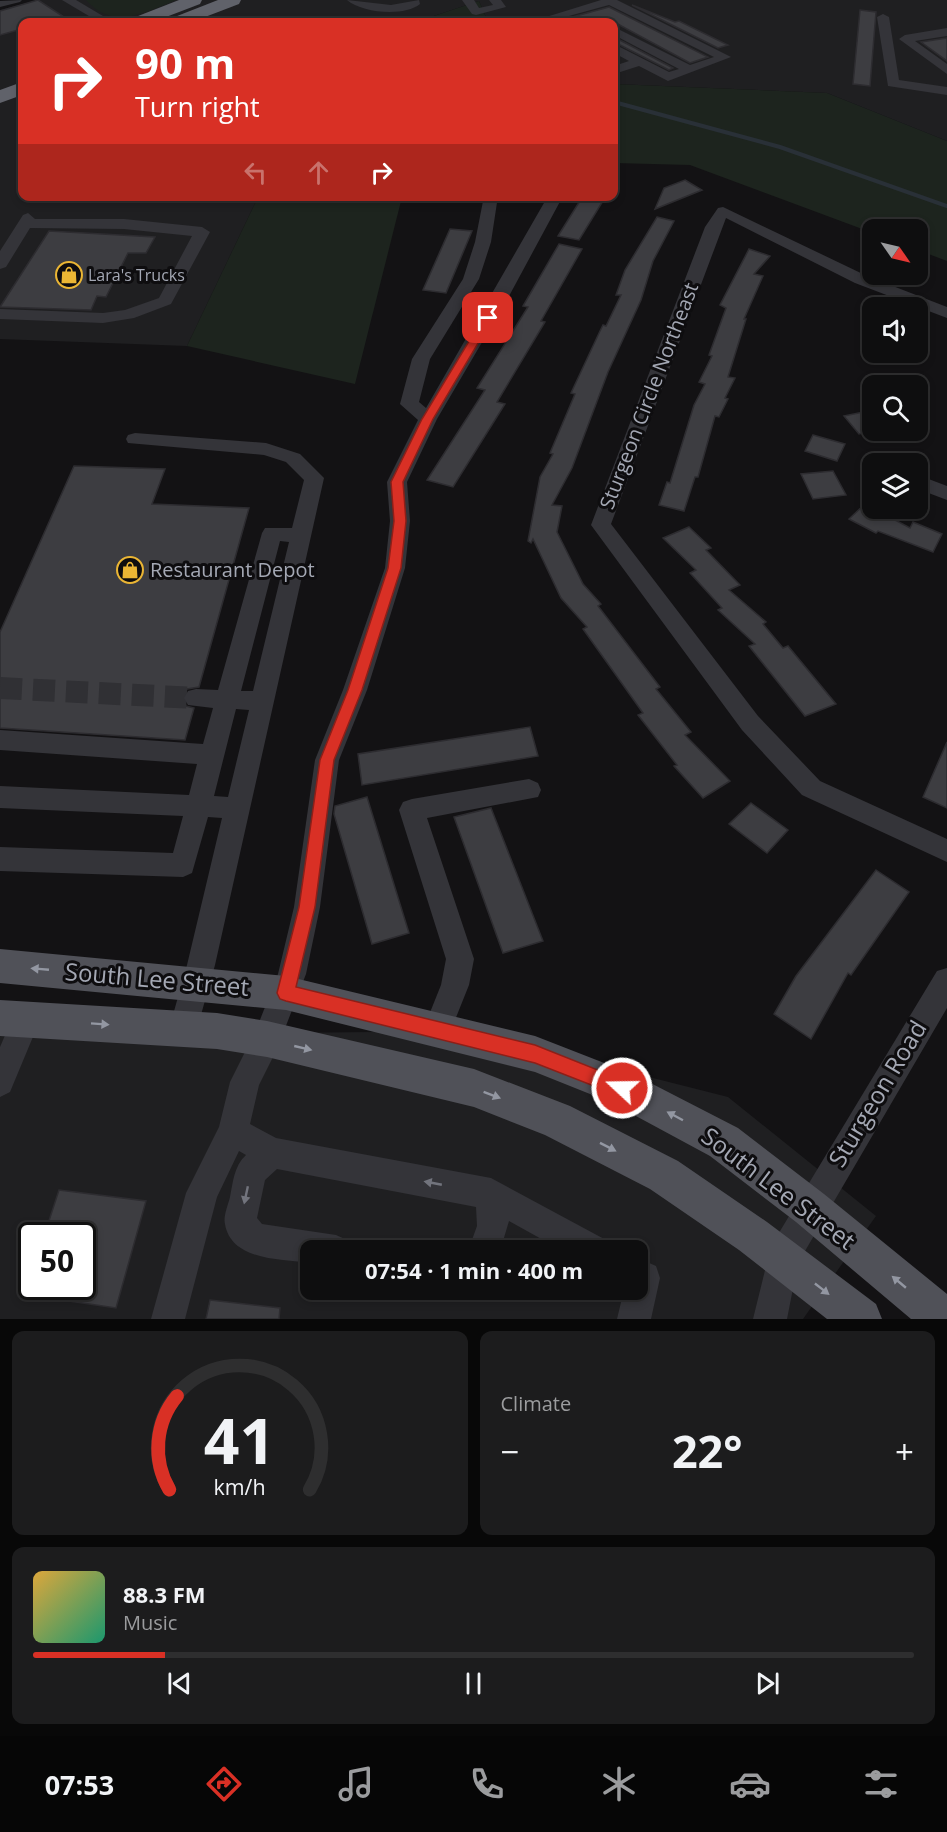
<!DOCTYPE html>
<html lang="en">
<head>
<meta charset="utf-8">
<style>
	body { margin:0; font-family:"Open Sans",sans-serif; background:#1c1c1d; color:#f1f3f6; height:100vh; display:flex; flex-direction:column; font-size:22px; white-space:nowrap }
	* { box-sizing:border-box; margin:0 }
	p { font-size:20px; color:#9b9c9e }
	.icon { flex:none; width:33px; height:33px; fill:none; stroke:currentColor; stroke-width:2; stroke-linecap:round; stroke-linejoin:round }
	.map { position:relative; height:1319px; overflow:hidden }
	.side { display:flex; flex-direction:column; gap:12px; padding:12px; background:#080808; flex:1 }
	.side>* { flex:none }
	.guide { position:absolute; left:18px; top:18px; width:600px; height:183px; border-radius:12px; box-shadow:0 3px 9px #0003,0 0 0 2px #2e2e2f; background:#d93025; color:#fff; overflow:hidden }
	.needle { width:39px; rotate:124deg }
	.fabs { position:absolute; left:862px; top:219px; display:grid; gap:12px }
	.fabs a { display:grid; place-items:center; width:66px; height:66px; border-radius:12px; background:#0e0e0f; box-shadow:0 3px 9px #0003,0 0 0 2px #2e2e2f; font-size:30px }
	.speed { position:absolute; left:18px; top:1222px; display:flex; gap:12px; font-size:30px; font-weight:700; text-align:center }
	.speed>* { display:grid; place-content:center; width:78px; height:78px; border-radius:50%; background:#0e0e0f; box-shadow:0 3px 9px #0003,0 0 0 2px #2e2e2f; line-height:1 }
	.speed .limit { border:3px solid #111; border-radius:9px; background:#fff; color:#111 }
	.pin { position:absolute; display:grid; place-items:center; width:51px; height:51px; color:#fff; margin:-26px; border-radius:12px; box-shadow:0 3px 9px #0006 }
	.me { position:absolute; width:66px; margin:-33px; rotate:291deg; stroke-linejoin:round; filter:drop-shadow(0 0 4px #0008) }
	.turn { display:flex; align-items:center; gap:21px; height:126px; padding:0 18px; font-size:27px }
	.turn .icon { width:78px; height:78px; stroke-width:2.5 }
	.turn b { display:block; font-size:42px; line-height:51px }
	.lanes { display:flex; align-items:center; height:57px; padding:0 18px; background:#0003; justify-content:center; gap:30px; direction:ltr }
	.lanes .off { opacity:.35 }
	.big { font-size:45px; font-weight:700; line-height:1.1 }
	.side .widget { flex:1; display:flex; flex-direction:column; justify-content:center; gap:9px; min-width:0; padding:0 21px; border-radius:12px; background:#1c1c1d }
	.side .dial { align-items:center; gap:0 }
	.dial svg { height:156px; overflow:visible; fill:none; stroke:#2e2e2f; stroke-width:7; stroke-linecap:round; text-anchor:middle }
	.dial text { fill:#f1f3f6; stroke:none }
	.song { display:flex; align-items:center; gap:18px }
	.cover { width:72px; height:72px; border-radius:9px; background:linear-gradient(135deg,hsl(40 70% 55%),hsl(160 70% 35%)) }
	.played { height:6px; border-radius:3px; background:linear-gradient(90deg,#d93025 15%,#2e2e2f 15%) }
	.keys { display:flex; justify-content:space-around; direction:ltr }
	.heat { display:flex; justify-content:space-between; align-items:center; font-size:33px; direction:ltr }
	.side .tiles { flex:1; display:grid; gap:12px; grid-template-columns:1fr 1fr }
	.widget:last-child { grid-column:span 2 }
	.trip { position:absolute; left:300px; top:1240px; width:348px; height:60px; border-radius:12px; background:#0e0e0f; box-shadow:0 3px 9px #0003,0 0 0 2px #2e2e2f; font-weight:700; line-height:60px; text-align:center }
	.menu { display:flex; height:96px; justify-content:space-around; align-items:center; background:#060606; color:#9b9c9e }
	.menu .icon { width:42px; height:42px }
	.menu .on { color:#d93025 }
	.menu b { font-size:27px; color:#f1f3f6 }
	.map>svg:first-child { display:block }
	.built { fill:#1f1f21; fill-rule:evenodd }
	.green { fill:#1d241e }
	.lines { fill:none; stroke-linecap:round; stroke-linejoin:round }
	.stream { stroke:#293037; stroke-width:4 }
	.building { fill:#3d3d41; stroke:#2d2c30; stroke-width:1.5 }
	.minor-tunnel { stroke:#303034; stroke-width:22; stroke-dasharray:22 11; stroke-linecap:butt }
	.minor { fill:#343439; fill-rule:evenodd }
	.major { fill:#505158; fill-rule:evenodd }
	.highway { fill:#60626a; fill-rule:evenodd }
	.oneway { fill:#9397a2 }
	.oneway2 { fill:#72747d }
	.route { fill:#d93025; stroke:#8d1f18; stroke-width:1.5 }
	.labels { text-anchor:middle; stroke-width:6; stroke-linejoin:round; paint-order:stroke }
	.far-poi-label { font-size:16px; fill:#a4a8b4; stroke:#0e0d0f; text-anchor:start }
	.street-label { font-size:20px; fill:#a4a8b4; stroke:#0e0d0f }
	.poi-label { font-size:20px; fill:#a4a8b4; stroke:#0e0d0f; text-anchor:start }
	.near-street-label { font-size:24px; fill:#a4a8b4; stroke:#0e0d0f }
</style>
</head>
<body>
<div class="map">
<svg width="947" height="1319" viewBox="0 0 947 1319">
	<rect width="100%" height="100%" fill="#131214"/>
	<g class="built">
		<polygon points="38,0 947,0 947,141 827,93 614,84 614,22 488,22 479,1 416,22 22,22 22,196 258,197 187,346 0,339 0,10"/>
		<path d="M0,1012L193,1034L468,1031L728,1097L876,1216L803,1319H0ZM32,1236H82V1287H32ZM310,1251H638V1290H310Z"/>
	</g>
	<g class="green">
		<path d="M86,0H176C144,13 113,31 86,0Z"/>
		<polygon points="479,1 488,22 416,22"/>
		<polygon points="614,84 827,93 947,141 947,261 918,250 918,230 873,230 873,233 690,165 614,163"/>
		<polygon points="258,197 402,197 355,384 187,346"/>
	</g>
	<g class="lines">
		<polyline class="stream" points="614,102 780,147 947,206"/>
	</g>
	<g class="building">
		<polygon points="38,0 64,17 45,22 22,22 22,29 0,35 0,11"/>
		<polygon points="632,5 675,22 679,21 728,45 718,48"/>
		<polygon points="609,7 708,57 690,63 614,22 566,22 565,19"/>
		<polygon points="860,10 876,12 870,86 853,84"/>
		<polygon points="614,37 673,68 669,70 614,42"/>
		<polygon points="947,38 947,61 921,42"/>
		<polygon points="685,180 702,190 655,209 664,188"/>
		<polygon points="583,196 606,196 579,240 558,236"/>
		<polygon points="657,217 674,221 653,261 641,300 608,372 572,468 552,505 562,506 557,532 583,584 601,604 598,606 660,687 656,689 691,732 685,735 730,781 703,798 674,766 677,765 638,715 643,713 583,629 587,627 561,598 533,539 531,543 528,541 540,477 553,454 550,453 575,394 571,393 600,331 603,325 606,326 621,295 616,295 625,270"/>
		<polygon points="450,229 472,231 446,293 423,290"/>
		<polygon points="49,231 155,237 146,253 128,253 106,297 97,296 91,310 0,307"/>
		<polygon points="559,244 582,249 541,321 545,322 497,402 505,404 453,487 427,480 485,390 477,388 528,307 523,306"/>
		<polygon points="749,249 770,256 754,274 763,276 744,319 746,319 728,377 735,378 725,398 728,399 719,417 715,416 698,477 695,477 684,511 659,505 667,482 670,483 694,405 705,384 699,382 712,356 709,355 726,308 720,305"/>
		<polygon points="868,411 873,417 873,431 859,434 844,416"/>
		<polygon points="813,435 845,444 837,461 805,451"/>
		<polygon points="74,466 165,469 152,504 249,508 199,687 187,689 182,697 186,706 194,708 185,740 0,728 0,632"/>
		<polygon points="833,471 846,495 813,499 801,474"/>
		<polygon points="865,504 910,528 913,522 942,534 933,552 878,531 876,533 849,519"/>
		<polygon points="689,527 711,548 706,550 740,585 729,590 766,622 763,624 783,648 788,646 836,704 805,716 749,646 755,644 718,610 722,608 690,573 696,570 663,538"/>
		<polygon points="530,727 538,756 362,785 358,754"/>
		<polygon points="947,742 947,808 923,797"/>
		<polygon points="367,797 409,933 372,944 334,814 335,806"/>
		<polygon points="751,803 788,830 767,853 729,824"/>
		<polygon points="491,808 543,941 503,953 454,817"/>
		<polygon points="876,870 909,892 851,975 848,973 811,1039 774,1014 796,976"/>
		<polygon points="59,1190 146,1201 116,1308 42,1297 43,1287 82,1287 82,1236 44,1236"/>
		<polygon points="210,1300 280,1308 279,1319 206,1319"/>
	</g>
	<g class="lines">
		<polyline class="minor-tunnel" points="0,688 196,698"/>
		<g class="minor">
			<polygon points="22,0 20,2 0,7 0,1"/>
			<polygon points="62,0 76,0 113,22 99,22"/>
			<path d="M347,0L391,5L419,0L420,4C404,17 362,13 347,0Z"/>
			<polygon points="462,0 474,0 479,8 493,5 489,0 501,0 506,7 476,15 472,14"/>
			<polygon points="601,0 617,0 731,57 668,81 639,66 614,74 614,66 629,61 614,53 614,44 669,72 679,69 614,35 614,27 690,65 714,57 609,5 547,22 530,22"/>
			<polygon points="883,14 889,17 899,80 947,87 947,95 888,86 877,17"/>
			<polygon points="947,28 947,36 915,41 947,64 947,74 899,39 905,35"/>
			<path d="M484,196H498L491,242L479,279L430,359L419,402L426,408L548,196H563L508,298L437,419L407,482L410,521L405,568L367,690L339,760L320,907L306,974L277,1049L259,1085L250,1124L276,1138L491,1178L606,1240L611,1251H563L509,1221L500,1251H468L477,1226L476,1207L277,1169L265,1180L257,1218L262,1224L336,1235L347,1240L352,1251H310V1263C282,1259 231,1261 225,1224C223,1217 228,1205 230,1197C233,1182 234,1166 246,1155L239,1151L217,1197L185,1319H151L186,1193L219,1127L230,1082L256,1030L278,974L294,907L315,760L343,690L385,568L390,521L387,482L418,420L400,404L412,359L463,279L475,242Z"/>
			<polygon points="723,207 867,276 947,307 947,318 855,283 726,218 611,524 758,716 820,781 947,839 947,862 802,795 742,730 591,525 705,227 718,208"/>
			<polygon points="28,213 35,219 124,219 202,227 210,232 171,304 134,318 103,323 0,319 0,309 103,313 125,310 159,298 192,236 124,229 30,228 6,267 0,269 0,251 23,215"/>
			<path d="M135,433L266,443L300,454L324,478L215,965L197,1029L193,1039L183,1043L173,1039L169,1029L187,965L222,818L208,817L192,873L183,877L0,871V847L173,853L183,816L0,808V786L189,795L197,764L0,750V730L203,744L213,708L188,705L184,698L188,691L196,689L218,690L262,533L265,528H292L304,480L286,462L264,455L128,443L126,439L128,435ZM280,541L289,542L253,691H241ZM236,709L249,710L228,797L214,796Z"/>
			<polygon points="918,475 947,486 947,500 918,489"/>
			<polygon points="529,779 538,783 541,790 538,797 427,818 474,959 469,985 447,1040 437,1044 427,1040 423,1030 441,985 446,959 399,810 403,802 412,799"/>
			<polygon points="947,968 947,1008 798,1263 787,1319 753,1319 771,1246 937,971"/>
			<polygon points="26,1006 36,1010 40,1020 10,1092 0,1097 0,1047 16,1010"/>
			<polygon points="638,1258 656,1266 660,1278 651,1319 617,1319 624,1290 638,1290"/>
		</g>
		<g class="major">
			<polygon points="0,949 286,976 535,1036 635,1075 738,1128 824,1194 947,1294 947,1319 911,1319 796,1222 710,1156 610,1102 535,1072 286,1010 0,983"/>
			<polygon points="0,1000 217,1013 267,1021 474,1069 570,1106 678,1161 767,1222 876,1304 882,1319 827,1319 739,1250 650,1189 545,1135 474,1107 267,1057 217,1049 0,1036"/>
		</g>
		<g class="highway">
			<polygon points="179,0 202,0 200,4 153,22 130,22 133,18"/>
			<polygon points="218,0 241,0 239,4 192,22 169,22 172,18"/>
			<polygon points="22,82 22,95 0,103 0,90"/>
		</g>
	</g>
	<defs><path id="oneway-solid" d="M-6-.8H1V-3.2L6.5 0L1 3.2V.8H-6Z" transform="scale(1.5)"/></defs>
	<g class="oneway">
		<use href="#oneway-solid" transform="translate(40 969) rotate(-175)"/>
		<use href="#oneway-solid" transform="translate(100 1024) rotate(4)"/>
		<use href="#oneway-solid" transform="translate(303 1048) rotate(13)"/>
		<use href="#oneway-solid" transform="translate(492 1095) rotate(21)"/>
		<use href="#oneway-solid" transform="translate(675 1116) rotate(-152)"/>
		<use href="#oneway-solid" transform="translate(608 1147) rotate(27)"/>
		<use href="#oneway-solid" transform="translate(899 1282) rotate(-140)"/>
		<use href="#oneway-solid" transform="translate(822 1289) rotate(38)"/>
	</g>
	<g class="oneway2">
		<use href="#oneway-solid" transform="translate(433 1183) rotate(-169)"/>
		<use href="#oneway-solid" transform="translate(246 1195) rotate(102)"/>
	</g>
	<polygon class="route" points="488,315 493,318 433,419 403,482 406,521 401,568 362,690 334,760 315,907 296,987 535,1045 628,1082 631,1088 628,1094 622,1097 535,1063 286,1001 280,999 277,993 299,907 320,760 348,690 388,568 394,521 391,482 422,419 483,318"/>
	<defs>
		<symbol id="shop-ring" viewBox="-11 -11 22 22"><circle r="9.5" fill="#0e0d0f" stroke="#ebb634" stroke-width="1.5"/><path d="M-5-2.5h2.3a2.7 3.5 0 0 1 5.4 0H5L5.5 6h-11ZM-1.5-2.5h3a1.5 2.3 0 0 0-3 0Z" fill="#ebb634"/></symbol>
	</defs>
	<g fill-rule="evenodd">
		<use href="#shop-ring" x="54" y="260" width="30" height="30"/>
		<use href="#shop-ring" x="115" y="555" width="30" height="30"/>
	</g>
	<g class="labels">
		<g class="far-poi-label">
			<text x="88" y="281">Lara's Trucks</text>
		</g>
		<g class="street-label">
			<text transform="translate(649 396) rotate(-69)" y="7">Sturgeon Circle Northeast</text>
		</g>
		<g class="poi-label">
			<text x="150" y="577">Restaurant Depot</text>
		</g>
		<g class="near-street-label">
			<text transform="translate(157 980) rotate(5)" y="8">South Lee Street</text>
			<text transform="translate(878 1094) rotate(-59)" y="8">Sturgeon Road</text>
			<text transform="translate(778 1189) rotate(37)" y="8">South Lee Street</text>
		</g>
	</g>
</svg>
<div class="fabs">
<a><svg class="needle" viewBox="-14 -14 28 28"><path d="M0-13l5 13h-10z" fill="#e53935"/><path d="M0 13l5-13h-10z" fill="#9b9c9e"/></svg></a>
<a><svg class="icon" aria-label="sound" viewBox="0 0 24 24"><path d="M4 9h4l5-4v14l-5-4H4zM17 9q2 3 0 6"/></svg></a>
<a><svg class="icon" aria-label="search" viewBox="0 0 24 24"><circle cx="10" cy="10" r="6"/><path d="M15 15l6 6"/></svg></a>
<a><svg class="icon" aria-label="layers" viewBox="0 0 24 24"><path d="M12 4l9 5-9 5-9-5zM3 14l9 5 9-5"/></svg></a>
</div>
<div class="speed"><div class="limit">50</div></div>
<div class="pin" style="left:488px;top:318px;background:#d93025"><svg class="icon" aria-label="arrive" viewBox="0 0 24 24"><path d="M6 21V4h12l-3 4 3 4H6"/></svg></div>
<svg class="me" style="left:622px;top:1088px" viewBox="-20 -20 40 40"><circle r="17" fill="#d93025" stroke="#fff" stroke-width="3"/><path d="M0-11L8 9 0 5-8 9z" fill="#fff"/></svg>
<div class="trip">07:54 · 1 min · 400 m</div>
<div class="guide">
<div class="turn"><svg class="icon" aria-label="right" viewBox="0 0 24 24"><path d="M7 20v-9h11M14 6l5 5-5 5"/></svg><div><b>90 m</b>Turn right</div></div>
<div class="lanes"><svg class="icon off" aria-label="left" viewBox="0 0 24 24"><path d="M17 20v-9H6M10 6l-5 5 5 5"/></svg><svg class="icon off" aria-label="ahead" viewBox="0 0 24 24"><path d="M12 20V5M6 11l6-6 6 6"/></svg><svg class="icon" aria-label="right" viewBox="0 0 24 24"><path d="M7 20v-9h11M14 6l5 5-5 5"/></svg></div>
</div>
</div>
<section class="side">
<div class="tiles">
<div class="widget dial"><svg viewBox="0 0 100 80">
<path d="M14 69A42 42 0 1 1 86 69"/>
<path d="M14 69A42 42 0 0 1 18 21" stroke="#d93025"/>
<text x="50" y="56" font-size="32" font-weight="700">41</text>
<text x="50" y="72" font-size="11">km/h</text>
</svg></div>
<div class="widget"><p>Climate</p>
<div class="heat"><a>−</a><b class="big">22°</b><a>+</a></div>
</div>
<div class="widget">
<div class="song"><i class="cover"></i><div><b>88.3 FM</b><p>Music</p></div></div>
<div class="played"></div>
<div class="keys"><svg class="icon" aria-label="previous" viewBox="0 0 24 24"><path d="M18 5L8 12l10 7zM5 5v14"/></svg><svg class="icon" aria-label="pause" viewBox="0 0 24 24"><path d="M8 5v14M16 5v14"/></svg><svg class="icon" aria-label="next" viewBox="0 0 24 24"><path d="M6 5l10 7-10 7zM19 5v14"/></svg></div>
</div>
</div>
</section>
<nav class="menu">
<b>07:53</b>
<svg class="icon on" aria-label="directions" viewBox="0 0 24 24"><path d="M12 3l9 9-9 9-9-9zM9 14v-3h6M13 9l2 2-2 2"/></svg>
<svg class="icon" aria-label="music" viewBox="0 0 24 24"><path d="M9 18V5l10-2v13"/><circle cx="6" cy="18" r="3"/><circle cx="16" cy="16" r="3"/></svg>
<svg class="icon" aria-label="phone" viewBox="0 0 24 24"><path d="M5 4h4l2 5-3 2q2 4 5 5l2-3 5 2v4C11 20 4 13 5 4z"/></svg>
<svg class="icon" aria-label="climate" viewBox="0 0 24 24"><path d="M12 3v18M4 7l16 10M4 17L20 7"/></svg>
<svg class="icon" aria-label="car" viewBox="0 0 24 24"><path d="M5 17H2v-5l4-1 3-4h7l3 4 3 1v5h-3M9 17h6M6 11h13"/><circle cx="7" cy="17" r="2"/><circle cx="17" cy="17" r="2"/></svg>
<svg class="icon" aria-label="filters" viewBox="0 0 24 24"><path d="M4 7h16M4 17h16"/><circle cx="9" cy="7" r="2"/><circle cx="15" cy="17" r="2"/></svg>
</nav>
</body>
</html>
